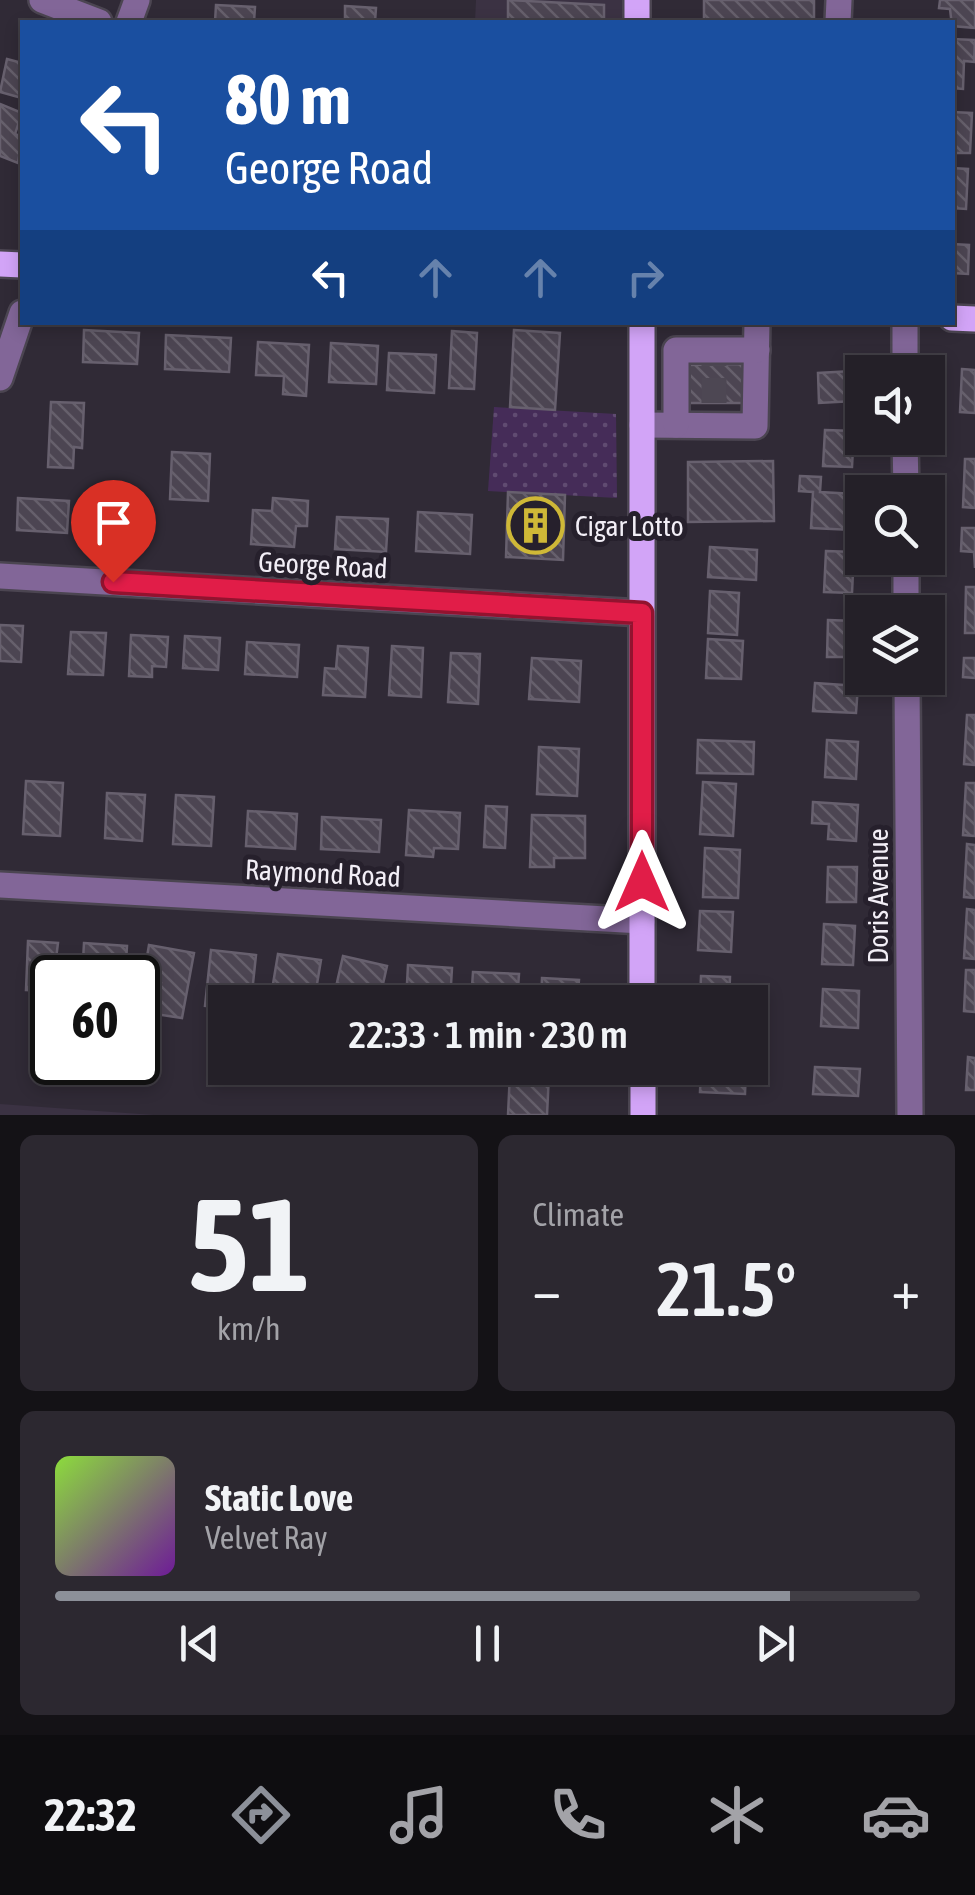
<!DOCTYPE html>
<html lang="en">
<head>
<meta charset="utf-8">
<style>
	body { margin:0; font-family:"Asap Condensed",sans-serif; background:#2c2830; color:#f1f3f6; height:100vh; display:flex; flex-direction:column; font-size:38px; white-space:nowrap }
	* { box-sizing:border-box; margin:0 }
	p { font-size:32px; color:#a3a3a8 }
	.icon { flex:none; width:55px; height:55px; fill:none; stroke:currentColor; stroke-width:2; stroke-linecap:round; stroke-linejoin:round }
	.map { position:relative; height:1115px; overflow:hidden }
	.sheet { display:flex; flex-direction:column; gap:20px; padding:20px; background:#141216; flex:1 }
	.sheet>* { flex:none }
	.guide { position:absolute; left:20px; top:20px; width:935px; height:305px; border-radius:0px; box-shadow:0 5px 15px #0003,0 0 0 2px #413e45; background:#1a4fa0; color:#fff; overflow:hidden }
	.controls { position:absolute; left:845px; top:355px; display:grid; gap:20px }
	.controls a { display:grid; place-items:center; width:100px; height:100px; border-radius:0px; background:#242028; box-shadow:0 5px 15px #0003,0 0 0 2px #413e45; font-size:50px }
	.speed { position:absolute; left:30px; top:955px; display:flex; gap:20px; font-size:50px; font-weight:700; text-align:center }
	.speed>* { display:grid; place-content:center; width:130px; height:130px; border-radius:50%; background:#242028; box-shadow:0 5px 15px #0003,0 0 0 2px #413e45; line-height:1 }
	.speed .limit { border:5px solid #111; border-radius:15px; background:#fff; color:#111 }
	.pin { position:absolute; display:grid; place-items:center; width:85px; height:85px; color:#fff; margin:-102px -42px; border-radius:50% 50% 50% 0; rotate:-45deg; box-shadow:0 0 10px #0007 }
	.pin .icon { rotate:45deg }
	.me { position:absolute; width:110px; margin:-55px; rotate:0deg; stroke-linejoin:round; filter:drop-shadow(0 0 8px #0008) }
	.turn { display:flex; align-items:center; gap:35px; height:210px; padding:0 40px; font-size:45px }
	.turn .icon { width:130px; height:130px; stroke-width:2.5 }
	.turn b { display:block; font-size:70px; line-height:85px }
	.lanes { display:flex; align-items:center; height:95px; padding:0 40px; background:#0003; justify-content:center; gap:50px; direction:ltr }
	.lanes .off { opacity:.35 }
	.big { font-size:75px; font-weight:600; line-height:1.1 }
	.sheet .card { flex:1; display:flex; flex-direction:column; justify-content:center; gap:15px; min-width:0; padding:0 35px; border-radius:15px; background:#2c2830 }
	.sheet .dial { align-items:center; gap:0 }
	.dial b { font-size:130px; line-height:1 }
	.song { display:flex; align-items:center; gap:30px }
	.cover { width:120px; height:120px; border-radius:15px; background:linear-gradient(135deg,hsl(90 70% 55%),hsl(280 70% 35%)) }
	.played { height:10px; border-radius:5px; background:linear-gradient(90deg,#8c9099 85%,#413e45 85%) }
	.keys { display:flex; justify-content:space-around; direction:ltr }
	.heat { display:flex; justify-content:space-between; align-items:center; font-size:55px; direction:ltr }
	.sheet .tiles { flex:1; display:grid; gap:20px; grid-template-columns:1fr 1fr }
	.card:last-child { grid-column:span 2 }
	.trip { position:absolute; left:208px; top:985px; width:560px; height:100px; border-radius:0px; background:#242028; box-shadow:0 5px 15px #0003,0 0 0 2px #413e45; font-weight:600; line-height:100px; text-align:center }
	.dock { display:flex; height:160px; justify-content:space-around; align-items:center; background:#0e0d10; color:#a3a3a8 }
	.dock .icon { width:70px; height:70px }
	.dock .on { color:#8c9099 }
	.dock b { font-size:45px; color:#f1f3f6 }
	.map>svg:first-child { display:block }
	.built { fill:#3b3243 }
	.grass { fill:url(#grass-dots) }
	.building { fill:url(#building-back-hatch); stroke:#67606e; stroke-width:2.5 }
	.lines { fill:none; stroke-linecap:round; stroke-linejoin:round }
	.minor-tunnel { stroke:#4d4753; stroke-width:25; stroke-dasharray:25 12; stroke-linecap:butt }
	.minor-casing { stroke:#4b4551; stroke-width:30 }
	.major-casing { stroke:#4b4551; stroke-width:30 }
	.minor { stroke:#826698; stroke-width:25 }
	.major { stroke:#d2a4f7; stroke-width:25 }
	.route-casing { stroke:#92132f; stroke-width:25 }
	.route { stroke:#e11d48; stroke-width:18 }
	.labels { text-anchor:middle; stroke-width:10; stroke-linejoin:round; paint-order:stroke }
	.poi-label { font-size:28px; fill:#f2eef6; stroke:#26202c; text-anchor:start }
	.street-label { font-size:28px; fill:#f2eef6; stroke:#26202c }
</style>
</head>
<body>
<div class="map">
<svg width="975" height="1115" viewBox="0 0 975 1115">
	<defs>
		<pattern id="grass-dots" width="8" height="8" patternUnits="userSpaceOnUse" patternTransform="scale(2.5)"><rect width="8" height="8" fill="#452c58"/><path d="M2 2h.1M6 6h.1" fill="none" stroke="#604b71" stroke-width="1.8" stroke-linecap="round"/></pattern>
		<pattern id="building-back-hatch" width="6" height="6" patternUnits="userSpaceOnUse" patternTransform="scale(2.5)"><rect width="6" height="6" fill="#4c4552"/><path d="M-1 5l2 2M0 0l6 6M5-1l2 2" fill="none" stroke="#66606c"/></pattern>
	</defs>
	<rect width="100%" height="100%" fill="#302a36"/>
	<g class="built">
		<polygon points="476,0 631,0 631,22 475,22"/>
		<polygon points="0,1104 154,1115 0,1115"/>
	</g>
	<polygon class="grass" points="494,407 616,414 617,498 488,491"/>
	<g class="building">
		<polygon points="508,0 604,5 604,22 508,22"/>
		<rect x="704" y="0" width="110" height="22"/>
		<polygon points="940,0 975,0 975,28 952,26 950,9 939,8"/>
		<polygon points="216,5 255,7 254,22 215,22"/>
		<polygon points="345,6 376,8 375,22 345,22"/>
		<polygon points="952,39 975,40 974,62 964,61 963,89 952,88"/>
		<polygon points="7,59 22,63 22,98 0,92"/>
		<polygon points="0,104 22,113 15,134 22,137 18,163 0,156"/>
		<polygon points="952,112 972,113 970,153 952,153"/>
		<polygon points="952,168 968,169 966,209 952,208"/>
		<polygon points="952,244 969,245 968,274 952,273"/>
		<polygon points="84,330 139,333 137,364 83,362"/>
		<polygon points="514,330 560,333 555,410 510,407"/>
		<polygon points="452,331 477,333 474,389 449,388"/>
		<polygon points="166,335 231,338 229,372 165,369"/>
		<polygon points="258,342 309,345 306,396 283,394 284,376 256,375"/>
		<polygon points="331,343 378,346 376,384 329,382"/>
		<polygon points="389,353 436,355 434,393 387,390"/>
		<polygon points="744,364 744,403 688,403 687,365"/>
		<polygon points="962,369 975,370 975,413 960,412"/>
		<polygon points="852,371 854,401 819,403 818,373"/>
		<polygon points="51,402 84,403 82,448 74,447 73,468 48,467"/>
		<polygon points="825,430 854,431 852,467 823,466"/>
		<polygon points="172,452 210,454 208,501 170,499"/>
		<polygon points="965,459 975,459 975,508 963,507"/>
		<polygon points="773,461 774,521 688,522 688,462"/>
		<polygon points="800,476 821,477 820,492 855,494 853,530 811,528 813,492 799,491"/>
		<polygon points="508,492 565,495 563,560 506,557"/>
		<polygon points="18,498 69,501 67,533 17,530"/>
		<polygon points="273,498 308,501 307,526 296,526 294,547 251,544 253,510 272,511"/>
		<polygon points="80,501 130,504 128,539 78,536"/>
		<polygon points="418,512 472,515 470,554 416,551"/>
		<polygon points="337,517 388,519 386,552 335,549"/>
		<polygon points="962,528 975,528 975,568 974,552 961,551"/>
		<polygon points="710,547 757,550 756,580 708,577"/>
		<polygon points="826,551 854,552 852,593 824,592"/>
		<polygon points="966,587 975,587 975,633 965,633"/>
		<polygon points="710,591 739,593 737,635 708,633"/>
		<polygon points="828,620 855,621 854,657 827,657"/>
		<polygon points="0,625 23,626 21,662 0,661"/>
		<polygon points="71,632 106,633 103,675 68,674"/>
		<polygon points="131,635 168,637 166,667 152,666 152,677 129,676"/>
		<polygon points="185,636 220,638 218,670 183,668"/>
		<polygon points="708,639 743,641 741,679 706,678"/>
		<polygon points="247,642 299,645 297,677 245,674"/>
		<polygon points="338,646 368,648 365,697 323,695 325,668 336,669"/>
		<polygon points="392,646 423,648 421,697 389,695"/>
		<polygon points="451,653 480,654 478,704 448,702"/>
		<polygon points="532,658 581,661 579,702 529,699"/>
		<polygon points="964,658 975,658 975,678 963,677"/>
		<polygon points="815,683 858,686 856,713 813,711"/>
		<polygon points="967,715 975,715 975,765 964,764"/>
		<polygon points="698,740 754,742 753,774 697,773"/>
		<polygon points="827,740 858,742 856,779 825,777"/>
		<polygon points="539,747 579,749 577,796 537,794"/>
		<polygon points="26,781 63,783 60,836 23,834"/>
		<polygon points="703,782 736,784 733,836 700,834"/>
		<polygon points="966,783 975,783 975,836 963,835"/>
		<polygon points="107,793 145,795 142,841 105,838"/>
		<polygon points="176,795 214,797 211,846 173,844"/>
		<polygon points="813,802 858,805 856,841 828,839 829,824 812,823"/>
		<polygon points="486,806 507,807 505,848 484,847"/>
		<polygon points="409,810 460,813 458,849 434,848 433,857 406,855"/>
		<polygon points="248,811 297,814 295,849 246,846"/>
		<polygon points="532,815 585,816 585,858 554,858 554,867 530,867"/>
		<polygon points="322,817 381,820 379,852 321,849"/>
		<polygon points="967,844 975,845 975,898 964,897"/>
		<polygon points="705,848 740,850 738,898 703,897"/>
		<polygon points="828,867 857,867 856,902 827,902"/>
		<polygon points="967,909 975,910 975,959 964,958"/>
		<polygon points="700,911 733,912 731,952 698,950"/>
		<polygon points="824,924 855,926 853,965 822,964"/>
		<polygon points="28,941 58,943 52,991 26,990"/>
		<polygon points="84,943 127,946 125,978 82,978"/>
		<polygon points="149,945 194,953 182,1018 155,1014 161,983 143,980"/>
		<polygon points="211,950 256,955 252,993 231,991 225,1008 205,1006"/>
		<polygon points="278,954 321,960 314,1002 291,1002 293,993 272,990"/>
		<polygon points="343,956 387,966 379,1002 333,1000"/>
		<polygon points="408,965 452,968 450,1002 406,1002"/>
		<polygon points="966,970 975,970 975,1012 964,1011"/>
		<polygon points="473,972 519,974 517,1002 471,1002"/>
		<polygon points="701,976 730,977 729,1002 740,1002 700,1002"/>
		<polygon points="542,978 579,980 577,1002 541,1002"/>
		<polygon points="823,989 859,991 858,1028 821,1026"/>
		<polygon points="968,1057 975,1058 975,1090 966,1090"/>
		<polygon points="815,1067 860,1069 858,1096 813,1094"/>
		<polygon points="701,1068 746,1068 745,1094 700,1092"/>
		<polygon points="510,1072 549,1074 547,1115 508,1115"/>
	</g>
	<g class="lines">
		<polyline class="minor-tunnel" points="714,403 714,364"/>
		<defs>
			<g id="minor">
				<polyline points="42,0 99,22"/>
				<polyline points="129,22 137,0"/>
				<polyline points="838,22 839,0"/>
				<polyline points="905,322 905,372"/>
				<polyline points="0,378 22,313"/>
				<polyline points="642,425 755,426 757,322"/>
				<polyline points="676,425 676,350 757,350"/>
				<polyline points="905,438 906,492"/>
				<polyline points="906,558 906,612"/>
				<polyline points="0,576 642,613"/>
				<polyline points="907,678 910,1115"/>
				<polyline points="0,885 642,921"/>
			</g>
			<g id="major">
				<polyline points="637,0 637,22"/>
				<polyline points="0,264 22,265"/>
				<polyline points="952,318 975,319"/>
				<polyline points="642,322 642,1002"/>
				<polyline points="643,1068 643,1115"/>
			</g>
		</defs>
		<use href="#minor" class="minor-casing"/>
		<use href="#major" class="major-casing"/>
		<use href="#minor" class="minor"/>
		<use href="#major" class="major"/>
	</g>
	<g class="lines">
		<defs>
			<polyline id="route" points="113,582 642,613 642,882"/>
		</defs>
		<use href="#route" class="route-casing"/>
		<use href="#route" class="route"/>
	</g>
	<defs>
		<symbol id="building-ring" viewBox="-11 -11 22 22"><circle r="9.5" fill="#26202c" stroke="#cfb837" stroke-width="1.5"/><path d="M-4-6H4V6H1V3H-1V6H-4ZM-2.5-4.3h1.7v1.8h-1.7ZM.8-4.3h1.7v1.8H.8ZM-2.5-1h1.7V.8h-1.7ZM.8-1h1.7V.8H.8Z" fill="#cfb837"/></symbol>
	</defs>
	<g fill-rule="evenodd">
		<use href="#building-ring" x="504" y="494" width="63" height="63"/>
	</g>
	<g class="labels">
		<g class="poi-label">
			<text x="575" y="536">Cigar Lotto</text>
		</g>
		<g class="street-label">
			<text transform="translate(323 565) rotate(3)" y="10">George Road</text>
			<text transform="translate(323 873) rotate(3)" y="10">Raymond Road</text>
			<text transform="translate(878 896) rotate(-90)" y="10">Doris Avenue</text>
		</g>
	</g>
</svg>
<div class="controls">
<a><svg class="icon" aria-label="sound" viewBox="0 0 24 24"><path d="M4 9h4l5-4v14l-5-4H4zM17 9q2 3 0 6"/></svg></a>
<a><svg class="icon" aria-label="search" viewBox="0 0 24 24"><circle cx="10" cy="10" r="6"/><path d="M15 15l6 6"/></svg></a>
<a><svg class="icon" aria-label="layers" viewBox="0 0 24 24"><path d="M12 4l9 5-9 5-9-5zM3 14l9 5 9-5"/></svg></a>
</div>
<div class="speed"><div class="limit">60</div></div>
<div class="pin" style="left:113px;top:582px;background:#d93025"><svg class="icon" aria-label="arrive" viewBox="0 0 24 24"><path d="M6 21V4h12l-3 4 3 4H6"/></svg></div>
<svg class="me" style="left:642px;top:882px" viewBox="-20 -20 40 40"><path d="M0-17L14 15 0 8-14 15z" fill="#e11d48" stroke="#fff" stroke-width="4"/></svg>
<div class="trip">22:33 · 1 min · 230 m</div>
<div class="guide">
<div class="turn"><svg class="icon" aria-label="left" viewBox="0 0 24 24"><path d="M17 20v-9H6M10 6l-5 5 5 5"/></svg><div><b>80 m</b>George Road</div></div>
<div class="lanes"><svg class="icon" aria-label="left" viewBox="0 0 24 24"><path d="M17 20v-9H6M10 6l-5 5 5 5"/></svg><svg class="icon off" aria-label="ahead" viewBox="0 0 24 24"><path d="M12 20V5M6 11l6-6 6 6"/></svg><svg class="icon off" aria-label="ahead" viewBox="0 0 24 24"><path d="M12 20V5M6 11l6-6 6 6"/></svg><svg class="icon off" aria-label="right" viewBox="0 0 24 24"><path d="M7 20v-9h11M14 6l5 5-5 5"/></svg></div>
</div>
</div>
<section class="sheet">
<div class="tiles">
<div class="card dial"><b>51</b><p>km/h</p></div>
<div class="card"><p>Climate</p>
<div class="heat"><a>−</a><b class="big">21.5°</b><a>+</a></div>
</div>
<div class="card">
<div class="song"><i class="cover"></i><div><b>Static Love</b><p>Velvet Ray</p></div></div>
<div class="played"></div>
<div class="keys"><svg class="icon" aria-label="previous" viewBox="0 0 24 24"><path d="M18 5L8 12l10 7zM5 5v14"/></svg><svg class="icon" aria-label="pause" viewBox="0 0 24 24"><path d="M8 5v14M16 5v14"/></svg><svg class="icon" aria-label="next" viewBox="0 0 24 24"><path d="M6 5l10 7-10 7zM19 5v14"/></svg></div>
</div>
</div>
</section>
<nav class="dock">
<b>22:32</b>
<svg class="icon on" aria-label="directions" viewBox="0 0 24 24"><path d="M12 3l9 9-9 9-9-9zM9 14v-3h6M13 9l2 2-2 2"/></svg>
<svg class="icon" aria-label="music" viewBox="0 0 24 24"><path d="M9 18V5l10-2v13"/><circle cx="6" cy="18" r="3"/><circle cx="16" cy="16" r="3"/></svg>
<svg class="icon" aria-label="phone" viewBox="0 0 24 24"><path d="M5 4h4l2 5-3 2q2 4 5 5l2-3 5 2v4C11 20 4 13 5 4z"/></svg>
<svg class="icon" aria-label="climate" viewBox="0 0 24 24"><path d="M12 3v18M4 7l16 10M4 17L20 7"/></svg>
<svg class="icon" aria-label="car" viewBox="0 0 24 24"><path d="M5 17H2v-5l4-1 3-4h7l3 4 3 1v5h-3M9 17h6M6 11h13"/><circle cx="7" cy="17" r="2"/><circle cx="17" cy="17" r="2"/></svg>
</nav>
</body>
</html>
